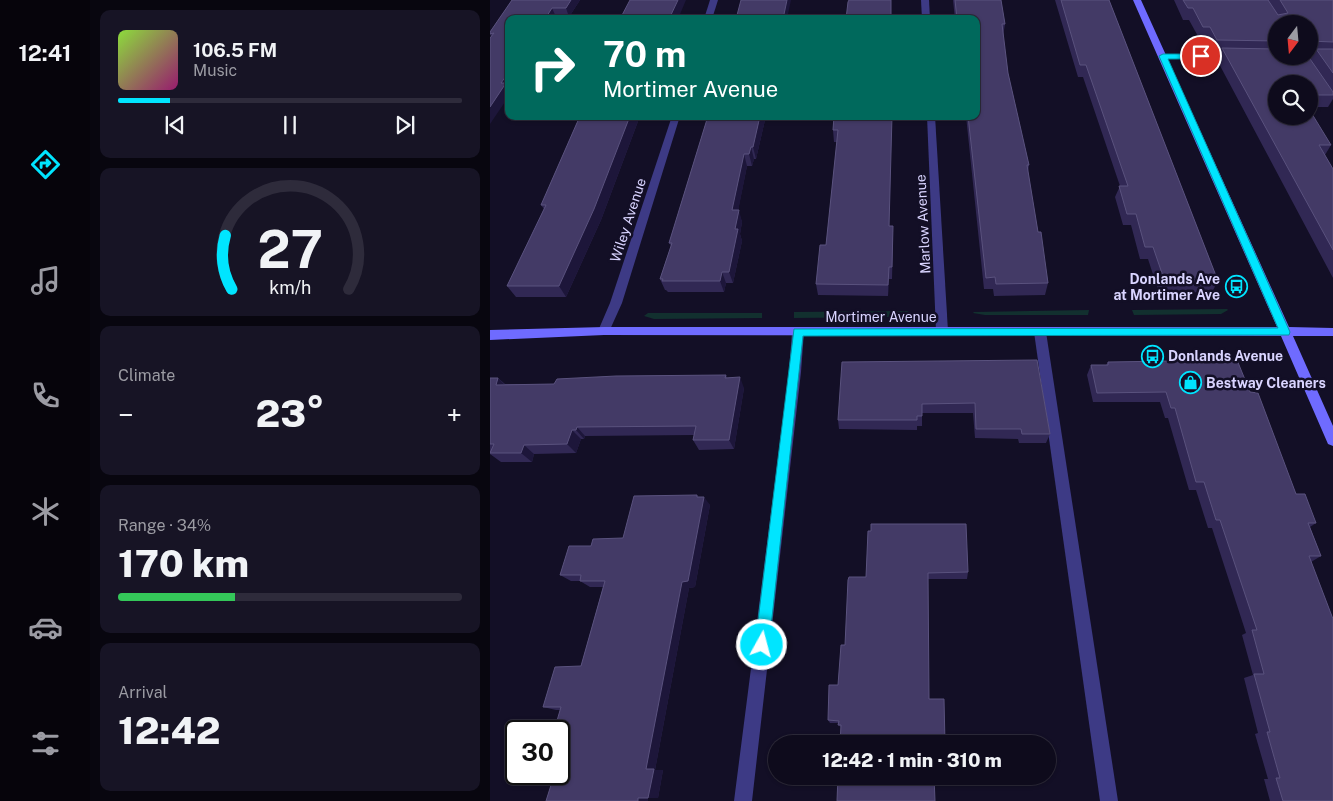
<!DOCTYPE html>
<html lang="en">
<head>
<meta charset="utf-8">
<style>
	body { margin:0; font-family:"Public Sans",sans-serif; background:#171425; color:#f1f3f6; height:100vh; display:flex; flex-direction:column; font-size:19px; white-space:nowrap }
	* { box-sizing:border-box; margin:0 }
	p { font-size:16px; color:#9b9ba3 }
	.icon { flex:none; width:28px; height:28px; fill:none; stroke:currentColor; stroke-width:2; stroke-linecap:round; stroke-linejoin:round }
	.map { position:relative; flex:1; overflow:hidden }
	.panel { display:flex; flex-direction:column; gap:10px; padding:10px; background:#08060f; width:400px }
	.panel>* { flex:none }
	.banner { position:absolute; left:15px; top:15px; width:475px; height:105px; border-radius:10px; box-shadow:0 1px 4px #0004,0 0 0 1px #2e2b3b; background:#00695c; color:#fff; overflow:hidden }
	.needle { width:32px; rotate:196deg }
	.controls { position:absolute; left:778px; top:15px; display:grid; gap:10px }
	.controls a { display:grid; place-items:center; width:50px; height:50px; border-radius:50%; background:#0e0b1c; box-shadow:0 1px 4px #0004,0 0 0 1px #2e2b3b; font-size:25px }
	.speed { position:absolute; left:15px; top:720px; display:flex; gap:10px; font-size:25px; font-weight:700; text-align:center }
	.speed>* { display:grid; place-content:center; width:65px; height:65px; border-radius:50%; background:#0e0b1c; box-shadow:0 1px 4px #0004,0 0 0 1px #2e2b3b; line-height:1 }
	.speed .limit { border:2px solid #111; border-radius:8px; background:#fff; color:#111 }
	.pin { position:absolute; display:grid; place-items:center; width:42px; height:42px; color:#fff; margin:-21px; border:2px solid #fff; border-radius:50%; box-shadow:0 1px 5px #0007 }
	.me { position:absolute; width:55px; margin:-28px; rotate:7deg; stroke-linejoin:round; filter:drop-shadow(0 0 4px #0008) }
	.turn { display:flex; align-items:center; gap:18px; height:105px; padding:0 15px; font-size:22px }
	.turn .icon { width:65px; height:65px; stroke-width:2.5 }
	.turn b { display:block; font-size:35px; line-height:42px }
	.big { font-size:38px; font-weight:800; line-height:1.1 }
	.panel .tile { flex:1; display:flex; flex-direction:column; justify-content:center; gap:8px; min-width:0; padding:0 18px; border-radius:10px; background:#171425 }
	.panel .dial { align-items:center; gap:0 }
	.dial svg { height:130px; overflow:visible; fill:none; stroke:#2e2b3b; stroke-width:7; stroke-linecap:round; text-anchor:middle }
	.dial text { fill:#f1f3f6; stroke:none }
	.song { display:flex; align-items:center; gap:15px }
	.cover { width:60px; height:60px; border-radius:8px; background:linear-gradient(135deg,hsl(90 70% 55%),hsl(320 70% 35%)) }
	.played { height:5px; border-radius:2px; background:linear-gradient(90deg,#00e5ff 15%,#2e2b3b 15%) }
	.keys { display:flex; justify-content:space-around; direction:ltr }
	.heat { display:flex; justify-content:space-between; align-items:center; font-size:28px; direction:ltr }
	.charge { height:8px; border-radius:4px; background:linear-gradient(90deg,#34c759 34%,#2e2b3b 0) }
	.trip { position:absolute; left:278px; top:735px; width:288px; height:50px; border-radius:25px; background:#0e0b1c; box-shadow:0 1px 4px #0004,0 0 0 1px #2e2b3b; font-weight:800; line-height:50px; text-align:center }
	main { display:flex; flex:1; min-height:0 }
	.tab-bar { display:flex; flex-direction:column; width:90px; justify-content:space-around; align-items:center; background:#06040b; color:#9b9ba3 }
	.tab-bar .icon { width:35px; height:35px }
	.tab-bar .active { color:#00e5ff }
	.tab-bar b { font-size:22px; color:#f1f3f6 }
	.map>svg:first-child { display:block }
	.green { fill:#12302f }
	.lines { fill:none; stroke-linecap:round; stroke-linejoin:round }
	.lane { fill:#3d3a85; fill-rule:evenodd }
	.street { fill:#3d3a85; fill-rule:evenodd }
	.secondary { fill:#6f6bff; fill-rule:evenodd }
	.wall { fill:#312854; fill-rule:evenodd }
	.shaded-wall { fill:#1d163a }
	.building { fill:#433a66; stroke:#5a527e }
	.route { fill:#00e5ff; stroke:#0095a6 }
	.labels { text-anchor:middle; stroke-width:5; stroke-linejoin:round; paint-order:stroke }
	.street-label { font-size:14px; fill:#d9d4ff; stroke:#130f26 }
	.poi-label { font-size:14px; font-weight:bold; fill:#d9d4ff; stroke:#130f26; text-anchor:start }
</style>
</head>
<body>
<main>
<nav class="tab-bar">
<b>12:41</b>
<svg class="icon active" aria-label="directions" viewBox="0 0 24 24"><path d="M12 3l9 9-9 9-9-9zM9 14v-3h6M13 9l2 2-2 2"/></svg>
<svg class="icon" aria-label="music" viewBox="0 0 24 24"><path d="M9 18V5l10-2v13"/><circle cx="6" cy="18" r="3"/><circle cx="16" cy="16" r="3"/></svg>
<svg class="icon" aria-label="phone" viewBox="0 0 24 24"><path d="M5 4h4l2 5-3 2q2 4 5 5l2-3 5 2v4C11 20 4 13 5 4z"/></svg>
<svg class="icon" aria-label="climate" viewBox="0 0 24 24"><path d="M12 3v18M4 7l16 10M4 17L20 7"/></svg>
<svg class="icon" aria-label="car" viewBox="0 0 24 24"><path d="M5 17H2v-5l4-1 3-4h7l3 4 3 1v5h-3M9 17h6M6 11h13"/><circle cx="7" cy="17" r="2"/><circle cx="17" cy="17" r="2"/></svg>
<svg class="icon" aria-label="filters" viewBox="0 0 24 24"><path d="M4 7h16M4 17h16"/><circle cx="9" cy="7" r="2"/><circle cx="15" cy="17" r="2"/></svg>
</nav>
<section class="panel">
<div class="tile">
<div class="song"><i class="cover"></i><div><b>106.5 FM</b><p>Music</p></div></div>
<div class="played"></div>
<div class="keys"><svg class="icon" aria-label="previous" viewBox="0 0 24 24"><path d="M18 5L8 12l10 7zM5 5v14"/></svg><svg class="icon" aria-label="pause" viewBox="0 0 24 24"><path d="M8 5v14M16 5v14"/></svg><svg class="icon" aria-label="next" viewBox="0 0 24 24"><path d="M6 5l10 7-10 7zM19 5v14"/></svg></div>
</div>
<div class="tile dial"><svg viewBox="0 0 100 80">
<path d="M14 69A42 42 0 1 1 86 69"/>
<path d="M14 69A42 42 0 0 1 10 36" stroke="#00e5ff"/>
<text x="50" y="56" font-size="32" font-weight="700">27</text>
<text x="50" y="72" font-size="11">km/h</text>
</svg></div>
<div class="tile"><p>Climate</p>
<div class="heat"><a>−</a><b class="big">23°</b><a>+</a></div>
</div>
<div class="tile"><p>Range · 34%</p><b class="big">170 km</b><div class="charge"></div></div>
<div class="tile"><p>Arrival</p><b class="big">12:42</b></div>
</section>
<div class="map">
<svg width="843" height="801" viewBox="0 0 843 801">
	<rect width="100%" height="100%" fill="#130f26"/>
	<g class="green">
		<polygon points="737,309 738,310 731,314 644,315 642,310"/>
		<polygon points="599,310 598,315 495,315 483,313 484,312"/>
		<polygon points="418,311 420,313 413,316 399,317 304,318 304,312"/>
		<polygon points="158,313 272,313 272,318 164,319 154,316"/>
	</g>
	<g class="lines">
		<polygon class="lane" points="550,328 556,332 628,801 610,801 544,332"/>
		<g class="street">
			<polygon points="220,0 228,0 222,19 214,19"/>
			<polygon points="431,0 439,0 440,19 432,19"/>
			<polygon points="670,54 746,55 750,57 746,59 673,58 669,56"/>
			<polygon points="182,116 190,116 132,303 118,334 114,335 108,331 120,303"/>
			<polygon points="437,116 445,116 458,331 452,335 446,331"/>
			<polygon points="308,328 314,332 311,372 262,801 244,801 299,372 302,332"/>
		</g>
		<polygon class="secondary" points="643,0 651,0 799,327 843,328 843,336 803,336 843,426 843,446 838,444 791,336 114,335 0,340 0,330 114,327 787,327"/>
	</g>
	<g class="wall">
		<polygon points="22,0 90,0 79,17 66,17 65,19 19,19 1,37 0,32"/>
		<polygon points="463,0 511,0 515,24 513,36 518,73 539,165 538,172 548,232 558,283 555,295 504,296 503,289 494,289 476,116 486,116 486,19 465,19"/>
		<polygon points="565,0 619,0 728,281 722,292 669,293 658,259 650,259 641,225 633,225 625,197 630,186 593,77 588,77"/>
		<path d="M684,0H843V99L838,107H819V84H786L841,145L835,155L843,169V278L727,60L730,52H723L715,39L709,38L699,20H693ZM786,24H819V53H823L820,59L786,56Z"/>
		<polygon points="90,116 150,116 111,220 76,297 26,297 17,286 54,209 51,205"/>
		<polygon points="218,116 274,116 275,120 266,159 264,159 262,166 257,166 248,210 252,222 250,234 252,241 243,283 236,283 234,292 178,292 176,290 175,290 170,279 181,246 179,243"/>
		<polygon points="344,116 399,226 403,238 402,279 399,279 398,296 328,295 326,284 336,245 347,142 344,142 343,130"/>
		<polygon points="547,360 560,434 556,443 529,443 528,439 485,438 483,413 432,413 432,426 427,426 427,430 349,429 348,420"/>
		<polygon points="618,362 760,392 806,494 826,523 820,527 831,556 821,562 843,801 780,801 774,779 778,779 765,734 768,733 754,678 763,675 752,635 756,633 722,528 718,528 706,490 699,490 678,418 675,418 670,402 603,402 597,375 601,365 616,365"/>
		<polygon points="236,375 237,378 254,388 244,449 209,450 203,440 204,435 95,436 94,439 91,439 86,453 44,454 42,462 11,462 0,454 0,378 8,378 15,384 64,384"/>
		<polygon points="209,497 220,505 205,587 199,588 165,770 173,770 168,798 158,798 158,801 61,782 70,710 66,710 53,707 91,666 113,587 100,587 90,581 81,581 70,575 101,546 133,538"/>
		<polygon points="378,531 478,572 477,579 438,579 351,727 348,725 348,723 340,723 338,720 348,685 355,645 376,577"/>
	</g>
	<g class="shaded-wall">
		<polygon points="81,0 90,0 79,17 76,8"/>
		<polygon points="188,0 196,0 188,19 179,19"/>
		<polygon points="297,0 301,0 297,19 293,19"/>
		<polygon points="62,8 66,17 65,19 55,19"/>
		<polygon points="19,72 19,96 0,124 0,107 11,83"/>
		<polygon points="140,116 150,116 111,220 76,297 69,286"/>
		<polygon points="270,116 274,116 275,120 266,159 263,147"/>
		<polygon points="402,116 399,238 399,226"/>
		<polygon points="261,147 264,159 262,166 259,154"/>
		<polygon points="254,154 257,166 246,222 242,210"/>
		<polygon points="249,210 252,222 250,234 252,241 243,283 239,272 245,229"/>
		<polygon points="399,267 399,279 398,296 398,285"/>
		<polygon points="232,272 236,283 234,292 230,281"/>
		<polygon points="250,377 254,388 244,449 239,440"/>
		<polygon points="8,378 19,389 6,385"/>
		<polygon points="87,427 95,436 94,439 86,430"/>
		<polygon points="82,430 91,439 86,453 77,444"/>
		<polygon points="34,445 44,454 42,462 31,453"/>
		<polygon points="207,495 213,502 214,497 220,505 205,587 199,588 165,770 173,770 168,798 158,798 156,769"/>
		<rect x="148" y="798" width="10" height="3"/>
	</g>
	<g class="building">
		<polygon points="22,0 81,0 76,8 62,8 55,19 19,19 19,72 11,83 16,83 0,107 0,38 4,33 0,34 0,32"/>
		<polygon points="140,0 188,0 179,19 130,19"/>
		<polygon points="251,0 297,0 293,19 246,19"/>
		<polygon points="359,0 401,0 401,19 356,19 358,2"/>
		<polygon points="465,0 511,0 515,24 512,24 518,73 539,165 537,165 548,232 551,232 558,283 506,284 505,277 496,278 478,116 486,116 486,19 467,19"/>
		<polygon points="571,0 619,0 728,281 675,282 663,247 655,247 646,214 637,214 629,186 638,186 596,65 590,65"/>
		<polygon points="693,0 778,0 788,15 798,13 790,0 843,0 843,42 819,41 819,24 786,24 786,41 727,40 720,27 713,27 703,8 698,8"/>
		<polygon points="732,48 786,49 786,56 818,56 843,92 843,95 819,95 819,84 786,84 786,116 819,116 819,109 841,145 829,145 843,169 843,250"/>
		<polygon points="826,49 843,49 843,73"/>
		<polygon points="90,116 140,116 104,209 69,286 17,286 56,205 51,205"/>
		<polygon points="218,116 270,116 263,147 261,147 259,154 254,154 242,210 249,210 245,229 248,229 239,272 232,272 230,281 172,281 173,279 170,279 182,243 179,243"/>
		<polygon points="344,116 402,116 399,226 403,226 402,267 399,267 398,285 326,284 330,245 336,245 348,130 343,130"/>
		<polygon points="547,360 560,434 532,434 531,429 486,429 485,403 432,404 432,416 427,416 427,420 348,420 352,362"/>
		<polygon points="747,360 760,392 768,393 806,494 815,494 826,523 818,523 831,556 819,556 843,619 843,801 793,801 786,778 790,778 777,732 780,732 764,674 774,674 762,630 767,630 730,520 726,520 714,482 706,482 685,408 681,408 676,392 607,393 601,365 618,365 618,362"/>
		<polygon points="236,375 235,378 250,377 239,440 203,440 206,426 87,427 86,430 82,430 77,444 34,445 31,453 0,453 4,444 0,444 0,378 8,378 6,385 64,384 67,379 126,376"/>
		<polygon points="207,495 207,497 214,497 198,581 192,582 156,769 164,769 158,798 148,798 148,801 56,801 62,782 50,781 52,774 69,774 69,731 64,731 71,707 53,707 65,667 91,666 115,581 90,581 91,575 70,575 79,546 101,546 103,539 133,538 144,496"/>
		<polygon points="381,524 476,524 478,572 438,573 439,699 454,699 455,744 350,744 351,725 348,725 349,721 338,720 339,685 348,685 351,645 355,645 358,580 359,577 376,577 378,531 381,531"/>
		<polygon points="348,776 444,776 445,801 347,801"/>
	</g>
	<polygon class="route" points="673,54 711,54 714,56 711,59 678,59 800,332 799,335 313,336 279,645 277,650 272,652 267,650 265,645 304,329 788,328 669,56"/>
	<defs>
		<symbol id="bus-ring" viewBox="-11 -11 22 22"><circle r="9.5" fill="#130f26" stroke="#00e5ff" stroke-width="1.5"/><path d="M-5-6H5V4H4V6H2V4H-2V6H-4V4H-5ZM-3.5-4V0h7V-4ZM-3.5 1.2v1.5H-2V1.2ZM2 1.2v1.5H3.5V1.2Z" fill="#00e5ff"/></symbol>
		<symbol id="shop-ring" viewBox="-11 -11 22 22"><circle r="9.5" fill="#130f26" stroke="#00e5ff" stroke-width="1.5"/><path d="M-5-2.5h2.3a2.7 3.5 0 0 1 5.4 0H5L5.5 6h-11ZM-1.5-2.5h3a1.5 2.3 0 0 0-3 0Z" fill="#00e5ff"/></symbol>
	</defs>
	<g fill-rule="evenodd">
		<use href="#bus-ring" x="734" y="274" width="25" height="25"/>
		<use href="#bus-ring" x="650" y="344" width="25" height="25"/>
		<use href="#shop-ring" x="688" y="370" width="25" height="25"/>
	</g>
	<g class="labels">
		<g class="street-label">
			<text transform="translate(138 220) rotate(-72)" y="5">Wiley Avenue</text>
			<text transform="translate(433 224) rotate(-93)" y="5">Marlow Avenue</text>
			<text x="391" y="322">Mortimer Avenue</text>
		</g>
		<g class="poi-label">
			<text x="730" y="284" text-anchor="end">Donlands Ave<tspan x="730" dy="16">at Mortimer Ave</tspan></text>
			<text x="678" y="361">Donlands Avenue</text>
			<text x="716" y="388">Bestway Cleaners</text>
		</g>
	</g>
</svg>
<div class="controls">
<a><svg class="needle" viewBox="-14 -14 28 28"><path d="M0-13l5 13h-10z" fill="#e53935"/><path d="M0 13l5-13h-10z" fill="#9b9ba3"/></svg></a>
<a><svg class="icon" aria-label="search" viewBox="0 0 24 24"><circle cx="10" cy="10" r="6"/><path d="M15 15l6 6"/></svg></a>
</div>
<div class="speed"><div class="limit">30</div></div>
<div class="pin" style="left:711px;top:56px;background:#d93025"><svg class="icon" aria-label="arrive" viewBox="0 0 24 24"><path d="M6 21V4h12l-3 4 3 4H6"/></svg></div>
<svg class="me" style="left:272px;top:645px" viewBox="-20 -20 40 40"><circle r="17" fill="#00e5ff" stroke="#fff" stroke-width="3"/><path d="M0-11L8 9 0 5-8 9z" fill="#fff"/></svg>
<div class="trip">12:42 · 1 min · 310 m</div>
<div class="banner">
<div class="turn"><svg class="icon" aria-label="right" viewBox="0 0 24 24"><path d="M7 20v-9h11M14 6l5 5-5 5"/></svg><div><b>70 m</b>Mortimer Avenue</div></div>
</div>
</div>
</main>
</body>
</html>
